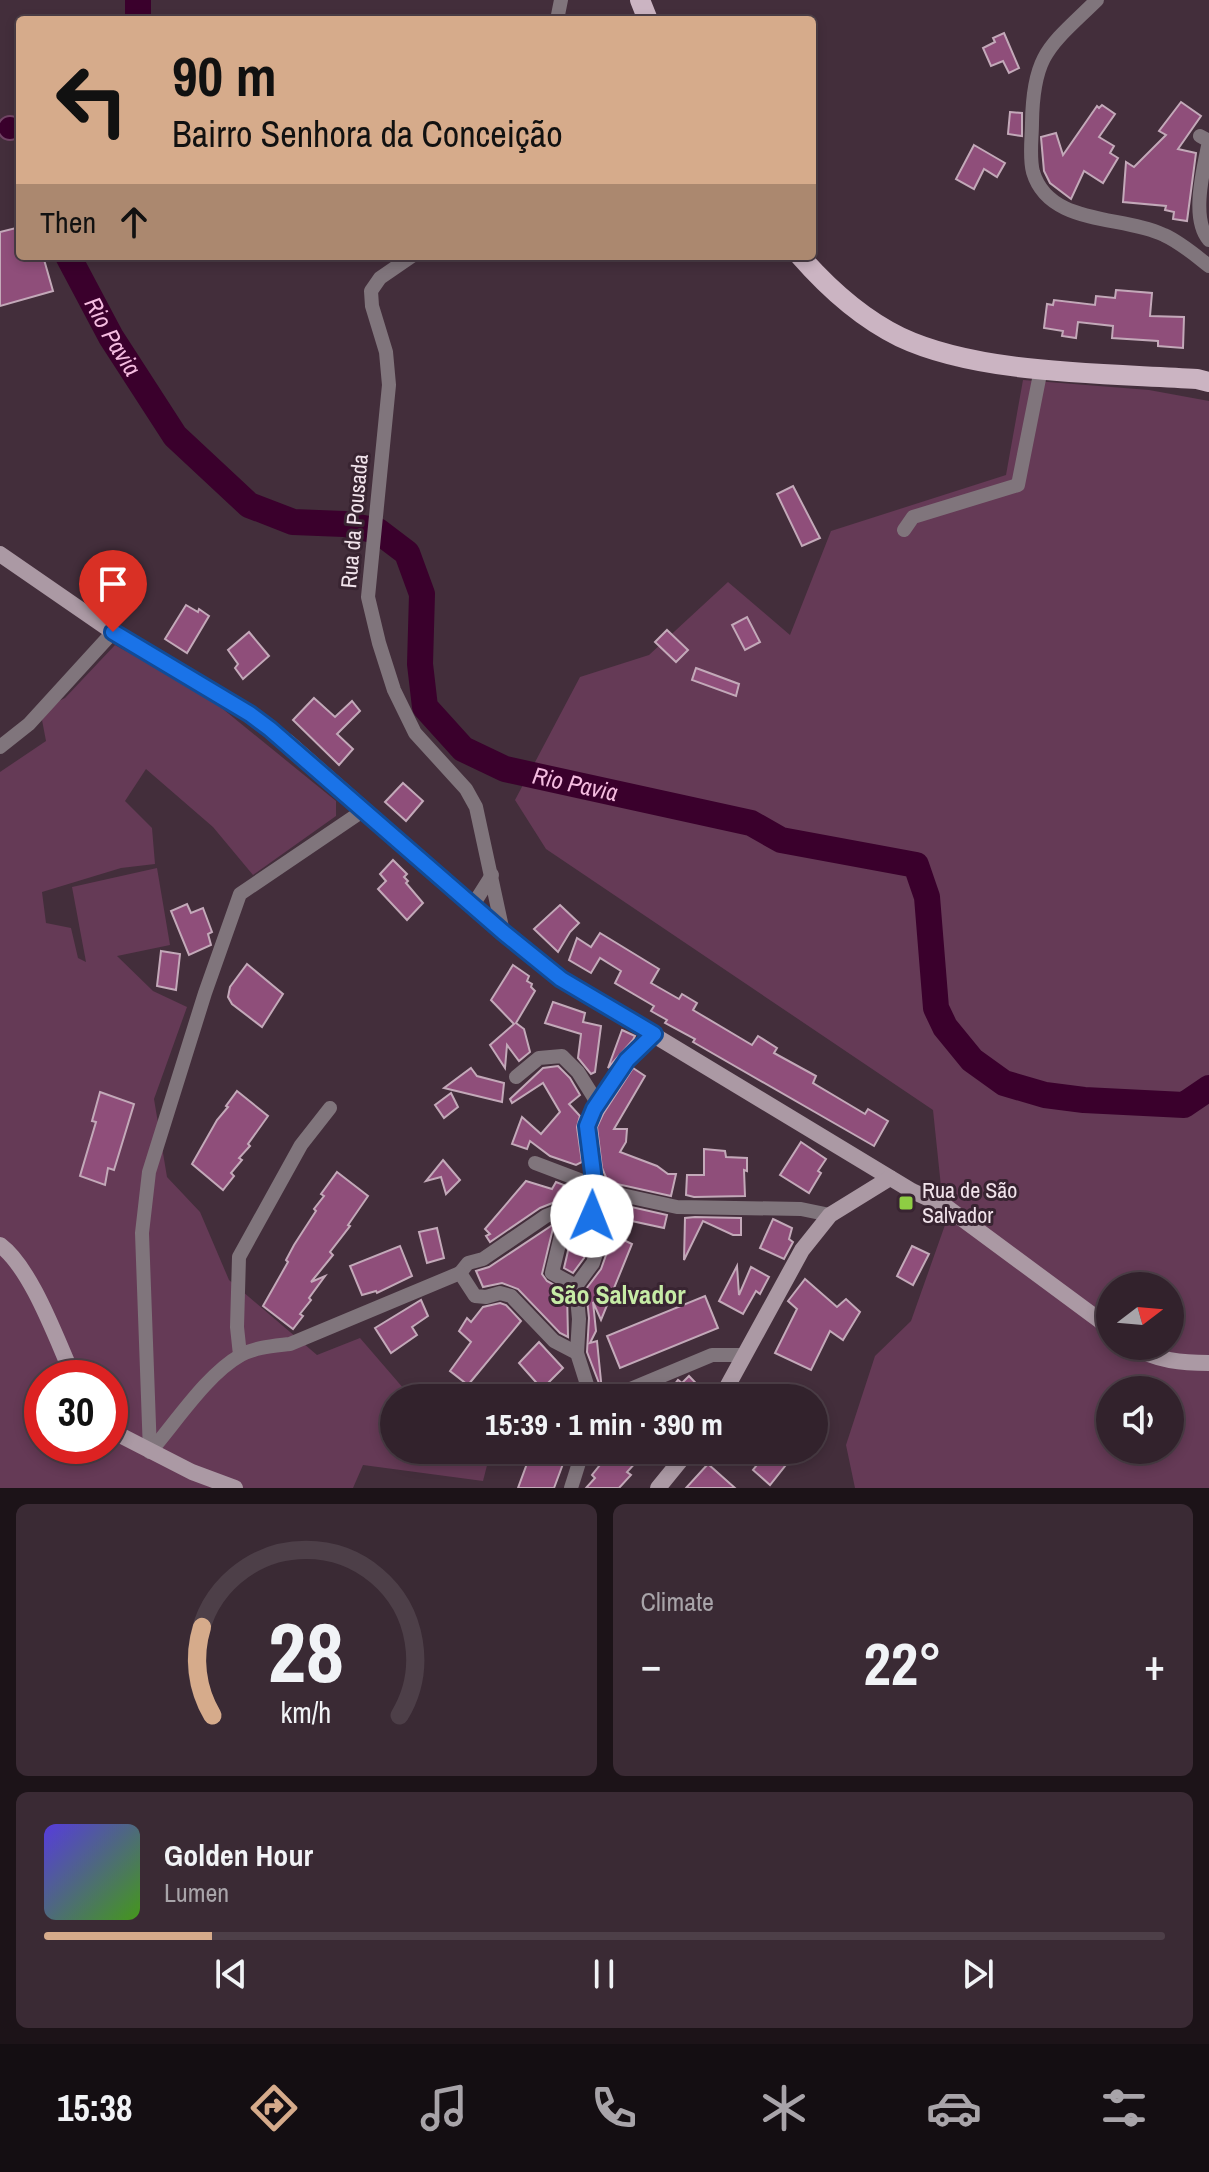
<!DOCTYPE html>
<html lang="en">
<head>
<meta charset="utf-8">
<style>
	body { margin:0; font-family:"Archivo Narrow",sans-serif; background:#3a2a34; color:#f1f3f6; height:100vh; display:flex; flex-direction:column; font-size:30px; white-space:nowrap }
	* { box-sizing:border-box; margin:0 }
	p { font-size:26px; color:#a8a4a9 }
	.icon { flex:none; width:44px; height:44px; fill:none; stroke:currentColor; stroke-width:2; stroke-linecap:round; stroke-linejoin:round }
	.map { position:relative; height:1488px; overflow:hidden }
	.side { display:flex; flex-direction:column; gap:16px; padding:16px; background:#1c1318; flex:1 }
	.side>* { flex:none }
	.guide { position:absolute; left:16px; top:16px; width:800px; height:244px; border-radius:8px; box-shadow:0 4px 12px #0003,0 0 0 2px #4d3f48; background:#d6ab8b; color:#111; overflow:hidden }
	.needle { width:52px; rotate:74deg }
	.buttons { position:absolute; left:1096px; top:1272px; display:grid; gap:16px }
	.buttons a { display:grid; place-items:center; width:88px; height:88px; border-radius:50%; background:#32222c; box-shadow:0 4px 12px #0003,0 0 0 2px #4d3f48; font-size:40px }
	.speed { position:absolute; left:24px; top:1360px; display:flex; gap:16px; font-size:40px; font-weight:700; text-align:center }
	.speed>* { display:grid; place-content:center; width:104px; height:104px; border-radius:50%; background:#32222c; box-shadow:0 4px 12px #0003,0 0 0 2px #4d3f48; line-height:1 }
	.speed .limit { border:12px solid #d22; background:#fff; color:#111 }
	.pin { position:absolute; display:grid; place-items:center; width:68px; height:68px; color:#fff; margin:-82px -34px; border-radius:50% 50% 50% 0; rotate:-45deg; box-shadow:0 0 8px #0007 }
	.pin .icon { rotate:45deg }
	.me { position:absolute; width:88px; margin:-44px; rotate:1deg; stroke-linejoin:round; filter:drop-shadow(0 0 6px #0008) }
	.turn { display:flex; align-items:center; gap:28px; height:168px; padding:0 24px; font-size:36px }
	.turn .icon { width:104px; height:104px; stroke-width:2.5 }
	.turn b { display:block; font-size:56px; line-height:68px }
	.then { display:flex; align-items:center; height:76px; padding:0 24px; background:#0003; gap:16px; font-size:30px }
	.big { font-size:60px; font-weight:800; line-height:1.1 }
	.side .widget { flex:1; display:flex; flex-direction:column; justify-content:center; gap:12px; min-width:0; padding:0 28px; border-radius:12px; background:#3a2a34 }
	.side .dial { align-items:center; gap:0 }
	.dial svg { height:208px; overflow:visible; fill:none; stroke:#4d3f48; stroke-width:7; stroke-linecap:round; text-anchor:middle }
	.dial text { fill:#f1f3f6; stroke:none }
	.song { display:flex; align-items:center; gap:24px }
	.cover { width:96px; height:96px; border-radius:12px; background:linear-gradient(135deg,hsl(250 70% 55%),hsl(100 70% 35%)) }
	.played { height:8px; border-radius:4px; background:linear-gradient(90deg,#d6ab8b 15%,#4d3f48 15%) }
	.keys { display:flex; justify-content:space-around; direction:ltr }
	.heat { display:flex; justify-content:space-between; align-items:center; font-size:44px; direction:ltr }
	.side .tiles { flex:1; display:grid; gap:16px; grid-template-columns:1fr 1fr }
	.widget:last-child { grid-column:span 2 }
	.trip { position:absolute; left:380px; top:1384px; width:448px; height:80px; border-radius:40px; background:#32222c; box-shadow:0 4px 12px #0003,0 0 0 2px #4d3f48; font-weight:800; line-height:80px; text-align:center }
	.tab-bar { display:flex; height:128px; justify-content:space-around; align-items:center; background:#140e12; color:#a8a4a9 }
	.tab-bar .icon { width:56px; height:56px }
	.tab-bar .selected { color:#d6ab8b }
	.tab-bar b { font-size:36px; color:#f1f3f6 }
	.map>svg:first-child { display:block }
	.green { fill:#653a56; fill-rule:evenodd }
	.water { fill:#3a002c; stroke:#714465; stroke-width:2 }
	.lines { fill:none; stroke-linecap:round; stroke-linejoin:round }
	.river { stroke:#3a002c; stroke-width:26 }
	.building { fill:#8f4e7a; stroke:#c3a9b9; stroke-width:2 }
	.street { stroke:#80757c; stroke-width:14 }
	.secondary { stroke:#ab99a4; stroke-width:16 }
	.primary { stroke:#cbb4c2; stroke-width:20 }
	.route-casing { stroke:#114b97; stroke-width:20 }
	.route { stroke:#1a73e8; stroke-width:14 }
	.poi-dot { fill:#8ecd43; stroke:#382431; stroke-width:3 }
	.labels { text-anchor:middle; stroke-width:6; stroke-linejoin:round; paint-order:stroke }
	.street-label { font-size:22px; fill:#f1e3eb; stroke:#382431 }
	.poi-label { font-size:22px; fill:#f1e3eb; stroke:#382431; text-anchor:start }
	.water-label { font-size:24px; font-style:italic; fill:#f5bce0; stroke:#382431 }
	.quarter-label { font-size:26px; font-weight:bold; fill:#c6eba5; stroke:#382431 }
</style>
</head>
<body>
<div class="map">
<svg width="1209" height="1488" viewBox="0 0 1209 1488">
	<rect width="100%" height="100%" fill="#432e3b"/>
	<g class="green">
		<path d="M1023,380L1149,390L1209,401V1488H855L846,1445L875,1356L911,1321L945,1225L933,1110L546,849L515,800L580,677L649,655L728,582L790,635L831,531L1006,475ZM1110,1286H1170V1346H1110ZM1110,1390H1170V1450H1110Z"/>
		<path d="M115,645L207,696L336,801V816L253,875L213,827L146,769L125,801L152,828L155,864L121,868L42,892L46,923L71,928L78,958L86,962L72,887L157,868L170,945L117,956L153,991L187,1007L154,1099L167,1177L200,1212L229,1280L317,1355L360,1338L404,1389L434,1382L472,1398H394V1450H491L483,1481L363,1465L353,1488H0V772L46,741L42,720L55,703L65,698ZM42,1378H110V1446H42Z"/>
	</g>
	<circle class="water" cx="10" cy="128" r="12"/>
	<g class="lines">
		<g class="river">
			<polyline points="138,20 138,0"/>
			<path id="s1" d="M68,256L111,337L175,436L249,505L293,522L344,524L378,531L407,553L422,594L420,664L425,707L463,749L505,769L751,823L781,840L916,865L927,897L936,1008L945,1027L972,1060L1004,1083L1045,1095L1084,1100L1184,1105L1209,1088"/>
		</g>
	</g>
	<g class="building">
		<polygon points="1004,33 1019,68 1009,73 1003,61 991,66 983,48 995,42 993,38"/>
		<polygon points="1181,102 1201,116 1178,149 1196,153 1187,221 1173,219 1174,212 1165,210 1166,206 1123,202 1126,162 1134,167 1166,135 1159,131"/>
		<polygon points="1102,105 1115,114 1099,137 1114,146 1110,153 1118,158 1103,183 1084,171 1071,199 1050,183 1044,171 1041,137 1056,133 1063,155 1097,106 1099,108"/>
		<polygon points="1010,112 1022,113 1022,136 1008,134"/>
		<polygon points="974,145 1005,163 997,177 984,169 974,189 956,179"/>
		<polygon points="20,227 20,256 43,256 53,291 0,306 0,232"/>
		<polygon points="1116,290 1152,293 1150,316 1184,317 1183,348 1158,346 1158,341 1112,338 1113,326 1078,322 1076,338 1062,336 1063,331 1044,328 1047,304 1053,305 1054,300 1095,305 1096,296 1115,298"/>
		<polygon points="793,486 820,538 802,546 777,494"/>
		<polygon points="186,605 198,612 199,609 209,616 187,653 165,639"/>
		<polygon points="747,617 760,642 745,650 732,625"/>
		<polygon points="667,630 688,650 676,662 655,642"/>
		<polygon points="249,632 269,656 243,679 235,668 238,664 228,650"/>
		<polygon points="696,668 739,684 736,696 692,680"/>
		<polygon points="314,698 335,717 352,701 360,711 337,734 353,749 339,765 293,720"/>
		<polygon points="403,783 423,801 406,821 385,802"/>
		<polygon points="393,860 407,874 404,877 408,881 406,883 423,903 407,920 378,889 386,881 380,874"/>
		<polygon points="187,904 191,913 203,908 212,932 208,934 211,945 189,955 171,911"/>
		<polygon points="560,905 579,923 570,932 558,952 534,929"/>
		<polygon points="600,933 659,969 651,983 679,999 682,994 697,1003 693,1010 752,1045 758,1036 777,1048 774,1053 816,1076 813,1083 865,1114 868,1109 888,1121 874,1146 693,1042 695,1039 665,1023 667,1020 651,1011 654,1006 615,983 621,971 600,958 591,973 569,960 577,938 591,947"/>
		<polygon points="161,951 180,954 176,990 157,986"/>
		<polygon points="247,964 283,994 262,1027 232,1004 228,997 230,987"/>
		<polygon points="513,965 529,976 527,981 532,984 531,987 535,991 516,1023 524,1029 530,1052 519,1061 507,1045 505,1068 490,1045 514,1024 491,1000"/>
		<polygon points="553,1002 585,1013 583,1022 601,1026 595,1072 591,1074 578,1058 581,1034 545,1023"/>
		<polygon points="622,1030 635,1036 633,1040 608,1068"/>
		<polygon points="558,1066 570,1078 580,1095 569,1104 580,1116 577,1127 582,1162 576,1165 550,1156 530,1141 527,1149 512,1144 522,1117 541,1134 560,1112 543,1083 512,1103 510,1099 543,1068"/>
		<polygon points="471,1068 477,1076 504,1083 502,1102 444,1088"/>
		<polygon points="633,1068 645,1076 614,1129 627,1129 626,1142 620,1152 657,1166 668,1174 676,1174 671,1196 608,1182 602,1168 597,1127 603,1114"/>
		<polygon points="237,1091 268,1116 248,1144 250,1146 239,1158 242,1160 231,1173 234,1176 223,1190 192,1164 217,1120 228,1107 226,1106"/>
		<polygon points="100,1092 134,1104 114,1170 108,1168 105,1185 80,1176 96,1122 92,1121"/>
		<polygon points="451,1093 458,1107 444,1118 435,1105"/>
		<polygon points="801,1142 826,1159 818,1171 821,1173 809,1193 780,1175"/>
		<polygon points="704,1149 725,1151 726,1157 747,1158 747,1171 744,1170 745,1196 694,1197 686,1195 687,1175 704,1175"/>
		<polygon points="443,1160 460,1180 446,1194 441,1177 426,1181"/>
		<polygon points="337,1172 368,1196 348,1225 350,1226 330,1252 333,1255 311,1282 325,1276 309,1298 311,1300 300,1314 303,1316 293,1329 263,1306 288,1262 286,1260 294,1245 316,1211 314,1209 324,1196 321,1194"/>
		<polygon points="526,1181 552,1189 556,1182 564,1185 560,1200 540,1208 490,1242 486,1236 490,1234 485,1229"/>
		<polygon points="609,1202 667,1215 664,1228 604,1215"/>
		<polygon points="576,1217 582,1220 582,1239 588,1245 584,1258 573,1273 564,1268"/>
		<polygon points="695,1217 741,1218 741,1235 733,1235 703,1221 684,1260 685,1218"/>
		<polygon points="773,1219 792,1228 789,1239 793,1242 784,1259 760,1248"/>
		<polygon points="554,1224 542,1274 547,1281 567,1292 568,1337 560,1333 518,1289 502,1283 483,1287 476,1271 489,1267"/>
		<polygon points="437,1228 444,1258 427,1263 419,1232"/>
		<polygon points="601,1229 632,1244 601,1320 593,1302 596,1331 590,1343 597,1341 602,1391 587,1352 589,1318 586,1289 601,1269 610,1244 609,1237"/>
		<polygon points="400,1246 412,1276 377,1293 376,1291 362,1295 350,1266"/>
		<polygon points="912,1246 929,1254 913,1285 897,1276"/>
		<polygon points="737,1266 739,1295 751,1267 769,1277 760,1294 756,1291 743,1314 719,1301"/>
		<polygon points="805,1279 837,1307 846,1299 860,1312 843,1340 830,1331 811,1370 775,1353 797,1309 788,1301"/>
		<polygon points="705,1296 718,1328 620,1368 607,1336"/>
		<polygon points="421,1300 428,1316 412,1327 417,1335 391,1353 375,1328"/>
		<polygon points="500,1303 506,1305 521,1321 468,1385 450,1371 471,1342 459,1331 467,1318 471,1322 483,1307"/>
		<polygon points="539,1342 563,1368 542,1389 519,1363"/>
		<polygon points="689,1376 710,1398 664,1398 678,1380 682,1383"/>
		<polygon points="532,1450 560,1450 567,1453 554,1488 518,1488"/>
		<polygon points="612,1450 647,1450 627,1472 631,1475 619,1488 586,1488 595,1478 592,1475"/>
		<polygon points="769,1450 775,1450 781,1455 778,1459 785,1466 770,1485 753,1470"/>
		<polygon points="708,1464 735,1488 686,1488"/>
	</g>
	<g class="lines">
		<g class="street">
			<path d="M1097,0C1050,46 1033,53 1032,123C1032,138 1029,157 1033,172C1049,226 1122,215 1164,235C1180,242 1195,255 1209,266"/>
			<polyline points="557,20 561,0"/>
			<path d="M1200,136L1209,141C1204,167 1190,219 1209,240"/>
			<polyline points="412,256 380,278 371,291 372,306 386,352 389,385 368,597 379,643 394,690 415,733 466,789 476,807 503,932"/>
			<polyline points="904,530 913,517 1018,485 1041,369"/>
			<polyline points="0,747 29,724 113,632"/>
			<polyline points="473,905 492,875"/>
			<polyline points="516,1077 539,1058 562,1056 578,1072 598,1104"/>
			<polyline points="535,1163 593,1185"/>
			<polyline points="568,1207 552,1273 576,1286"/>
			<polyline points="460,1273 468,1263 483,1259 546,1216 608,1192 677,1207 801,1209 830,1215"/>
			<polyline points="577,1353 579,1319 576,1286 593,1263 600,1241 591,1235 593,1173 587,1126 594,1109 627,1060 654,1034"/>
			<polyline points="240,1355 237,1327 239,1257 301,1145 330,1108"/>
			<polyline points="609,1398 712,1355 744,1355"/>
			<polyline points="150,1452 142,1233 149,1172 205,993 240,894 364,810"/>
			<path d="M150,1452C176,1422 207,1374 241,1355C256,1347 274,1346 290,1344L460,1273L475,1296L486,1297L500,1293L511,1296L554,1341L577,1353L589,1391L594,1398"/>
			<polyline points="571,1488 583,1450"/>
		</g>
		<g class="secondary">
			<polyline points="0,554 113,632 250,714 289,743 503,932 561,979 912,1191 945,1206 1110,1328"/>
			<path d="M0,1245C32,1269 57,1341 74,1378"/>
			<path d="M1134,1346C1155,1361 1184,1363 1209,1363"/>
			<polyline points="721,1398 802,1250 830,1215 890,1178"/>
			<polyline points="110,1430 192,1472 235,1488"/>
			<polyline points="658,1488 689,1450"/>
		</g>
		<g class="primary">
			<polyline points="640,0 648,20"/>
			<path d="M800,256C828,288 861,318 900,337C980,375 1108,373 1197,379L1209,382"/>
		</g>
	</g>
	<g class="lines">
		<defs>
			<polyline id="route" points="113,632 250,714 270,729 503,932 561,979 654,1034 627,1060 594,1109 587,1126 593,1173 592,1216"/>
		</defs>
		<use href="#route" class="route-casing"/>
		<use href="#route" class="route"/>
	</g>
	<rect class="poi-dot" x="898" y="1195" width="16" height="16" rx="4"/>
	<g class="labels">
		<g class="street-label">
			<text transform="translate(354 521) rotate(-85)" y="8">Rua da Pousada</text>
		</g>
		<g class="poi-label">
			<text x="922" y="1198">Rua de São<tspan x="922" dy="25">Salvador</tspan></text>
		</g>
		<g class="water-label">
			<text dy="8" stroke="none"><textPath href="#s1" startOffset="92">Rio Pavia</textPath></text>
			<text dy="8" stroke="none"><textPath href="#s1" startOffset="812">Rio Pavia</textPath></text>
		</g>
		<g class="quarter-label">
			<text x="618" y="1304">São Salvador</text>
		</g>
	</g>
</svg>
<div class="buttons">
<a><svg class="needle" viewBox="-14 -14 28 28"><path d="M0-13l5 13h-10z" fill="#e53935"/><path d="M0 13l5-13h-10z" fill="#a8a4a9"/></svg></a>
<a><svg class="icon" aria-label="sound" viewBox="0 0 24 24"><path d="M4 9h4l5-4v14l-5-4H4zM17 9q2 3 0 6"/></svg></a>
</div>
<div class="speed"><div class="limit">30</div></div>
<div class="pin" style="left:113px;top:632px;background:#d93025"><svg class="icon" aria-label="arrive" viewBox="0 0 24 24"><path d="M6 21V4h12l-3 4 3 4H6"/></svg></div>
<svg class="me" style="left:592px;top:1216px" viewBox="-20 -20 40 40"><circle r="19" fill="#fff"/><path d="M0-13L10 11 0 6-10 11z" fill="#1a73e8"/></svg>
<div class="trip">15:39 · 1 min · 390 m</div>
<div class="guide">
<div class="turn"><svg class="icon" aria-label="left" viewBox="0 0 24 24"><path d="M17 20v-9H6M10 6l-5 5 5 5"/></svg><div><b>90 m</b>Bairro Senhora da Conceição</div></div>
<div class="then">Then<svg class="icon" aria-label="ahead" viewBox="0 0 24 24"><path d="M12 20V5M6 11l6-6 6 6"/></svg></div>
</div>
</div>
<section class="side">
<div class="tiles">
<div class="widget dial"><svg viewBox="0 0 100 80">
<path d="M14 69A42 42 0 1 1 86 69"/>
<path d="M14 69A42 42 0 0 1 10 35" stroke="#d6ab8b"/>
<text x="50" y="56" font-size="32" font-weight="700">28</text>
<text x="50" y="72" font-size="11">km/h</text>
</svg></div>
<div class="widget"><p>Climate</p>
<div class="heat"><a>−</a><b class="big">22°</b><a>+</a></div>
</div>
<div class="widget">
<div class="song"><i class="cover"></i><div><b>Golden Hour</b><p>Lumen</p></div></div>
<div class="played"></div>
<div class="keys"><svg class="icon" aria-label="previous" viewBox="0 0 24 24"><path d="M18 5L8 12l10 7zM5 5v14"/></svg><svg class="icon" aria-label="pause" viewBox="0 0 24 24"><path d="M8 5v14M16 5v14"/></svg><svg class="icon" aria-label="next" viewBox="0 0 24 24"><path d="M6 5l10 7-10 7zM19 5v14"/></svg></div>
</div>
</div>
</section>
<nav class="tab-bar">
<b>15:38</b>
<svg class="icon selected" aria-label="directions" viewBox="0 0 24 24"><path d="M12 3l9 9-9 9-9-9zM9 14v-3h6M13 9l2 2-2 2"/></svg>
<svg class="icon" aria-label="music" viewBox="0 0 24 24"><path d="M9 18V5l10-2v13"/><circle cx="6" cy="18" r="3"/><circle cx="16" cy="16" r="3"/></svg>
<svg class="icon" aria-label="phone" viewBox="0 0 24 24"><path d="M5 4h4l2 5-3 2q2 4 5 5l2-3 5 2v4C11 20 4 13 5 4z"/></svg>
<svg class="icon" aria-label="climate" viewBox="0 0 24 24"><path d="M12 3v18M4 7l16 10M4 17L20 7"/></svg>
<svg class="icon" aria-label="car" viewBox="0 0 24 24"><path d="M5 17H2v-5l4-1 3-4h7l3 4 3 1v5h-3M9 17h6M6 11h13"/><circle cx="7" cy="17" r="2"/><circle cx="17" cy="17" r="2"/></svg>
<svg class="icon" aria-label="filters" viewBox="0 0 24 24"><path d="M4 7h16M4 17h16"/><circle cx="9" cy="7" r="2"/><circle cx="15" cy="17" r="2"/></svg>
</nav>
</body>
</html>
